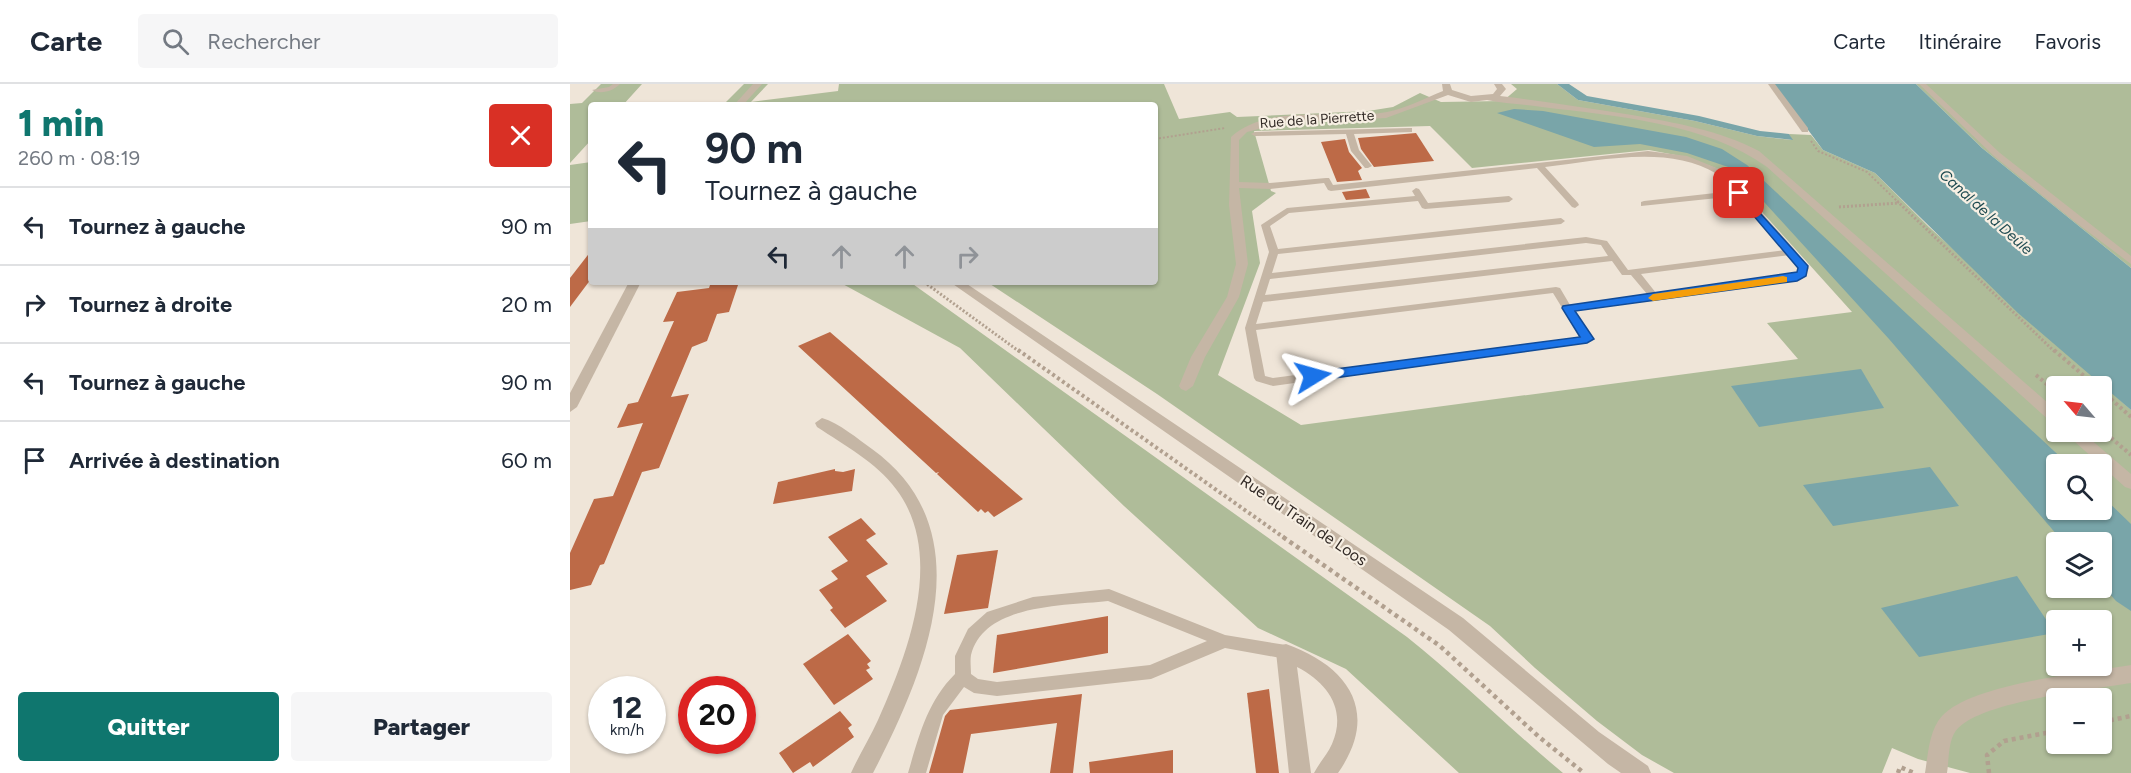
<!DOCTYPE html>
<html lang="fr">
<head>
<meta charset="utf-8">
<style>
  body { margin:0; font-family:Figtree,sans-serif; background:#f6f6f7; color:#1f2937; height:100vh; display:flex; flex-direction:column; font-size:22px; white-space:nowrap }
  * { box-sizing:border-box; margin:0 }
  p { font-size:20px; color:#747a83 }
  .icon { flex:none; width:33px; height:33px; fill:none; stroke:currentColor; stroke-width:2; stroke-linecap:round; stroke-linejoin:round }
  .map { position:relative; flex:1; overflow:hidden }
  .panel { display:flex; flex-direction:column; background:#fff; width:570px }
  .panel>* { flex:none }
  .banner { position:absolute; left:18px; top:18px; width:570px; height:183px; border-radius:6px; box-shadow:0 2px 4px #0004; background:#fff; color:#1f2937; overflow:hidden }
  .needle { width:39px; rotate:298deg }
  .fabs { position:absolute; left:1476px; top:292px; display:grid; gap:12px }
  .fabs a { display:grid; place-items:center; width:66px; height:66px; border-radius:6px; background:#fff; box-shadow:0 2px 4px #0004; font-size:30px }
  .speed { position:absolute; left:18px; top:592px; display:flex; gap:12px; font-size:30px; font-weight:700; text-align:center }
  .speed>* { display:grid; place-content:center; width:78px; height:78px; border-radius:50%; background:#fff; box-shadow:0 2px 4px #0004; line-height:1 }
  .speed small { font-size:15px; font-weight:400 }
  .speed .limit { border:9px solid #d22; background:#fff; color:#111 }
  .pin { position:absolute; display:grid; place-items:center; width:51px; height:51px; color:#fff; margin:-26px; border-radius:12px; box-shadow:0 3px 9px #0006 }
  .me { position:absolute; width:66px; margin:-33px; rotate:82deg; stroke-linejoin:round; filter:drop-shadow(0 0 4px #0008) }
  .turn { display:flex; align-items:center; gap:21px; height:126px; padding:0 18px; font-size:27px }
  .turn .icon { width:78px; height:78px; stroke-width:2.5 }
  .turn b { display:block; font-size:42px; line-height:51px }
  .lanes { display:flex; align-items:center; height:57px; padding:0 18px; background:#0003; justify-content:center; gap:30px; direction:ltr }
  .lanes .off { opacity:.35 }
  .round { display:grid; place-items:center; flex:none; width:63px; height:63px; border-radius:6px; background:#f6f6f7 }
  .headline { display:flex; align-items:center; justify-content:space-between; height:102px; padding:0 18px }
  h1 { font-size:36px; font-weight:800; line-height:45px; color:#0f766e }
  .action { display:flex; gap:12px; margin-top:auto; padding:12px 18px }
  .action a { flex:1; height:69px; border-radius:6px; background:#0f766e; color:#fff; font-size:24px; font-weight:800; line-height:69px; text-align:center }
  .action a+a { background:#f6f6f7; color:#1f2937 }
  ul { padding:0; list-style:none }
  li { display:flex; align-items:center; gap:18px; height:78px; padding:0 18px; border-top:2px solid #e0e1e3 }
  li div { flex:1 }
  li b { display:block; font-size:22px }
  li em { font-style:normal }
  header { display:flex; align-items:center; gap:36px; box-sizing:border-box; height:84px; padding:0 30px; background:#fff; border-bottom:2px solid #e0e1e3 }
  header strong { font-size:28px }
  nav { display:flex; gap:33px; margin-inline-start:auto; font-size:21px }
  .search { width:420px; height:54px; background:#f6f6f7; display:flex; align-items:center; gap:15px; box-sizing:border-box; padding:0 21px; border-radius:6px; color:#747a83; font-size:22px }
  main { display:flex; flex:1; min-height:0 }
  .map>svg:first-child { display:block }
</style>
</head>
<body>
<header>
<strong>Carte</strong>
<div class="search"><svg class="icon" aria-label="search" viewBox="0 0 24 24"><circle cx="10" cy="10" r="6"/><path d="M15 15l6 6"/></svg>Rechercher</div>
<nav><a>Carte</a><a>Itinéraire</a><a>Favoris</a></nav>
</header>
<main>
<section class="panel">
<div class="headline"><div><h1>1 min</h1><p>260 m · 08:19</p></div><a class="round" style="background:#d93025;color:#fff"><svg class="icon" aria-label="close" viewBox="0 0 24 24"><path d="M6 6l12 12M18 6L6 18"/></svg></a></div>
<ul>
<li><svg class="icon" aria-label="left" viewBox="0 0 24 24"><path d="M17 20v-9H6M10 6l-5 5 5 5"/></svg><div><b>Tournez à gauche</b></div><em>90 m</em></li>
<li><svg class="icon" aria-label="right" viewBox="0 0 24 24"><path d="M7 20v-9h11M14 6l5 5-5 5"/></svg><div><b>Tournez à droite</b></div><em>20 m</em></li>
<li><svg class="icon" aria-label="left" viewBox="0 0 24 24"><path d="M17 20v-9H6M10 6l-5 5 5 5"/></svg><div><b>Tournez à gauche</b></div><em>90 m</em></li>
<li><svg class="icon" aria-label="arrive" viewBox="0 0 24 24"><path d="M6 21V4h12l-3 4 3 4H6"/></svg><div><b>Arrivée à destination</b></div><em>60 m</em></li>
</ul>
<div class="action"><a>Quitter</a><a>Partager</a></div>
</section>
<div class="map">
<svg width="1561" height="689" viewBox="0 0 1561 689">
  <rect width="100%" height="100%" fill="#efe5d8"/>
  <!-- green -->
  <g fill="#afbc99" fill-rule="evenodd">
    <polygon points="31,0 72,0 53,21 21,21 21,56 0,79 0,20 12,19"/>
    <path d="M174,0H198L181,18L268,7L269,0H594L609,35L660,28L667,33L798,27L823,23L850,9L871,18L933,17L947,5L941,0H987L1008,16L1125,37L1187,52L1222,56L1219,50L1241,51L1253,66L1305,89L1359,143L1561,326V689H1400L1348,675L1322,664L1312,689H1104L1072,671L1027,637L965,584L920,542L587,310L417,198H585V21H153ZM860,42L902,84L1079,66L1116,73L1156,88L1282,228L1197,239L1228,275L731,341L648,291L690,179L682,127L706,109L701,107L684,47ZM1486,303H1532V348H1486ZM1486,381H1532V426H1486ZM1486,459H1532V504H1486ZM1486,537H1532V582H1486ZM1486,615H1532V660H1486Z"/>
    <polygon points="1346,0 1561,0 1561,184 1412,64"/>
    <polygon points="21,78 21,137 0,140 0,81"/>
    <path d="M269,198H340L837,553C891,596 940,645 993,689H889L776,585L688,544L554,422L390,264Z"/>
  </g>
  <!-- water -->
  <g fill="#79a5a9">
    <polygon points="987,0 999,0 1017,12 1129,32 1190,47 1219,50 1223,56 1187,52 1125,37 1008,16"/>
    <polygon points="1204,0 1346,0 1412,64 1561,184 1561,326 1448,229 1305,89 1253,66"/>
    <polygon points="944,25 973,27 1116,53 1152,65 1177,81 1499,381 1486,381 1486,426 1532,426 1532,412 1561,440 1561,527 1546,517 1532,501 1532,459 1494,459 1319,255 1164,85 1117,69 1070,60 1024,63 927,29"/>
    <polygon points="1291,285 1314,324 1189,343 1161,302"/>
    <polygon points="1360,383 1389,422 1263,442 1233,401"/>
    <polygon points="1447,492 1485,549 1349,573 1311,524"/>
  </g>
  <!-- building -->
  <g fill="#bd6a47">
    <polygon points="846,49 864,77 804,83 791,65 788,54"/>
    <polygon points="775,55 779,68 792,84 788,87 792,96 767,98 751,58"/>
    <polygon points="796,105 800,114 776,116 772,108"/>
    <polygon points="21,167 21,195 0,223 0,194"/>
    <polygon points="141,198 169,198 159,228 147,230 137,257 122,263 101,313 119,310 89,384 72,388 34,480 30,481 21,501 0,506 0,469 24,415 43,412 73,339 47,344 58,320 68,318 104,237 93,238 107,208 139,204"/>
    <polygon points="260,248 424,390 453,415 424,433 418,427 415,429 411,425 408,428 367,390 369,388 366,389 228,262"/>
    <polygon points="265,385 265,387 273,388 285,385 282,407 203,420 208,398"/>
    <polygon points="291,434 306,450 296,456 318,480 296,492 317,517 275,544 260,526 263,524 249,506 268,495 261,487 278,477 258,453"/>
    <polygon points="428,466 418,524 374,530 387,471"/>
    <polygon points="538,532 538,569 423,589 427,551"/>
    <polygon points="278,550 301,577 297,580 300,584 296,586 303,595 264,621 233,580"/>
    <polygon points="699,605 709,689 686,689 677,609"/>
    <polygon points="512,610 503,689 480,689 487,639 401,650 393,689 359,689 375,632 380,626"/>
    <polygon points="270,627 282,641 278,644 284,653 243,683 240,678 223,689 209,669"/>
    <polygon points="603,666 603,689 520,689 519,678"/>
  </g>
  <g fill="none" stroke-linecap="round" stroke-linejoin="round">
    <!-- path-far3 -->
    <g stroke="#b1a08f" stroke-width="2" stroke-dasharray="2 2" stroke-linecap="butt">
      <polyline points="585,55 655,44"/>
      <polyline points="1241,57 1248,67 1297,88 1329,119"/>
    </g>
    <!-- path-far2 -->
    <g stroke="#b1a08f" stroke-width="3" stroke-dasharray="2 2" stroke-linecap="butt">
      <polyline points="1327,117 1485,268"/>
      <polyline points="1269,123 1329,119"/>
      <polyline points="354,198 450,268"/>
    </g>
    <!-- path-far1 -->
    <g stroke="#b1a08f" stroke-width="4" stroke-dasharray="3 3" stroke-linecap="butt">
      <polyline points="448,266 716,455"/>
      <polyline points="1484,266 1527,303"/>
      <polyline points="1466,291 1486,308"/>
      <polyline points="1532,307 1561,333"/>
      <polyline points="1532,346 1561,371"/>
    </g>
    <!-- path -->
    <g stroke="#b1a08f" stroke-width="4.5" stroke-dasharray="4 4" stroke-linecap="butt">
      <polyline points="713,453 870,562 968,652 1014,689"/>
      <polyline points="1532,638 1561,632"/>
      <polyline points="1328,689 1330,683 1344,689"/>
      <polyline points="1419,689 1417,671 1434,657 1486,647"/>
    </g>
    <!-- service -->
    <g fill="#c5b6a5" fill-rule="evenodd">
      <path d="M43,0H50C43,7 31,11 22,6L39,3Z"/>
      <polygon points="1198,0 1205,0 1238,44 1238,48 1232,48"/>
      <polygon points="1349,0 1356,0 1430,69 1561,172 1561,180 1504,137 1424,72"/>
      <polygon points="839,44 842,44 842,48 784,50 789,66 802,82 798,84 795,84 781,67 776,50 685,52 681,50 685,48"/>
      <path d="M1078,67L1117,72L1154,87L1225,166L1239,184L1235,192L1226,196L1004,226L1022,255L1017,258L703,302L686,297L684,294L675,244L699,168L691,141L717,124L845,112L842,107L846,104L849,105L858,119L939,112L943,115L939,118L855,125L852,124L848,117L719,129L700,142L708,165L991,134L995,137L991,140L708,170L702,189L1016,153L1037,157L1058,186L1215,166L1167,112L1071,122V118L1074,117L1163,107C1158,102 1153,94 1147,90C1098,60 1029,77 975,83L1008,119L1009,121L1005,124L1002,123L967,84L761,107L758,106L754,99L700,105L696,102L700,99L756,94H759L763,101ZM1016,159L1031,161L1038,172L695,211L700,195ZM1220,171L1229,184L1228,188L1224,190L1086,209L1071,190ZM1042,177L1052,191H1061L1077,210L1000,221L990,204L986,203L686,240L693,218ZM983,209L1010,253L703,294L695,292L686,246Z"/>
      <path d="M539,505L655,551L716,561L721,563L724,568L721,573L716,575L655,564L581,595L427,612L404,609L394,603L373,631L356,689H338C349,652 357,618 385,590V572L398,545L417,528L463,513ZM538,517L637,557L580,581L427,598L408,595L401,590C401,584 400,577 401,571C414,519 496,522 538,517Z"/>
    </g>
    <!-- minor -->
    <g fill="#c5b6a5" fill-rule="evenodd">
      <path d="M872,0H880L882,6L901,12L923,10L927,5L924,0H932L936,5L930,12C974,17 1018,24 1062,31C1106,39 1149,46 1189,67L1486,326V339L1481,338L1197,83C1137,39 1045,32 972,23C954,20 935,20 917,16L901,18L878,11L816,34L711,39L677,48L669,56V98L700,99L705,102L700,105L669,104L678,180L669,213L635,273L623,302L616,307L611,305L609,302L621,273L657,213L666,180L659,121L661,53C700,18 769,37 817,28C837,24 855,14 873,7Z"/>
      <path d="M252,334C269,339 288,355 302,365C416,447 355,589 303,689H281C289,671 300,654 308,636C338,569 376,471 326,405C306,378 274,361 247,343L245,339Z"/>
      <polygon points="1494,348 1512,348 1561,390 1561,405 1555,403"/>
      <path d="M716,560C778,582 811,628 768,689H744C749,679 757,671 762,660C777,626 758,599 727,583L741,689H719L706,568L709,562Z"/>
      <path d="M1561,581V599C1525,605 1404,618 1385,648C1378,659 1379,677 1377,689H1355C1358,671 1359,646 1372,632C1403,599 1515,589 1561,581Z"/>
    </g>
    <!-- tertiary -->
    <g fill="#c5b6a5" fill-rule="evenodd">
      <polygon points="183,0 192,0 173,21 164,21"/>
      <polygon points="59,198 71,198 7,323 0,328 0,309"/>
      <polygon points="380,198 394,198 893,534 1029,648 1078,682 1081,689 1051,689 1038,680 879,546"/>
    </g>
  </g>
  <!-- route -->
  <polygon fill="#1a73e8" stroke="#114b97" stroke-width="1.5" points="1169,106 1238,182 1236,192 1227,197 1005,227 1024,255 1017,259 743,297 737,292 743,288 1010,253 992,224 993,222 1227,188 1228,184 1166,111 1166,107"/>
  <!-- slow -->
  <polygon fill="#f59e0b" points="1213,192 1217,193 1217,198 1083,217 1078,214 1083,210"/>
  <g text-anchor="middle" stroke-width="4.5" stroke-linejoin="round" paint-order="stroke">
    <!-- far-street labels -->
    <g font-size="14" fill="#322a26" stroke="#f7efe3">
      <text transform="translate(747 35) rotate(-4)" y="5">Rue de la Pierrette</text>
    </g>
    <!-- far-water labels -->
    <g font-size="15" font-style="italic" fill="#1e4a50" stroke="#f7efe3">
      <text transform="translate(1416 128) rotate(42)" y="5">Canal de la Deûle</text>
    </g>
    <!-- street labels -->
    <g font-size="16" fill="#322a26" stroke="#f7efe3">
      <text transform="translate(734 436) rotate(34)" y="6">Rue du Train de Loos</text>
    </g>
  </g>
</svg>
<div class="fabs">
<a><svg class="needle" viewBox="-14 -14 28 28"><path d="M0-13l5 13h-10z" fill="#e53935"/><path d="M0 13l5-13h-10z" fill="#747a83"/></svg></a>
<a><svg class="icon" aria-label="search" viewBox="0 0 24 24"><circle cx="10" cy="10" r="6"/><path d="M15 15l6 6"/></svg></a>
<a><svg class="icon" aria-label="layers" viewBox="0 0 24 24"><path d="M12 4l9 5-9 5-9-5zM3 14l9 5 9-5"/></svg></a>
<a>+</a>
<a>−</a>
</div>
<div class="speed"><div>12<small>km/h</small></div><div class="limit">20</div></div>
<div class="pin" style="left:1169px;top:109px;background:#d93025"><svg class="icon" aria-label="arrive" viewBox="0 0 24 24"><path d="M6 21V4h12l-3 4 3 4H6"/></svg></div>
<svg class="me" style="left:743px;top:292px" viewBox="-20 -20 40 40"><path d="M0-17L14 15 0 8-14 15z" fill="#1a73e8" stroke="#fff" stroke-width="4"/></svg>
<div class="banner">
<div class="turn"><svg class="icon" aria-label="left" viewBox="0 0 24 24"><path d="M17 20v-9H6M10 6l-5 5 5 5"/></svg><div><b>90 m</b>Tournez à gauche</div></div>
<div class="lanes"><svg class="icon" aria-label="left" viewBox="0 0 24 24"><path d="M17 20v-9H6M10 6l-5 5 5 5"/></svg><svg class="icon off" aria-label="ahead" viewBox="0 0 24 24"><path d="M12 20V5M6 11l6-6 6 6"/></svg><svg class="icon off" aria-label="ahead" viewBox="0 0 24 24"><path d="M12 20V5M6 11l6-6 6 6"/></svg><svg class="icon off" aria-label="right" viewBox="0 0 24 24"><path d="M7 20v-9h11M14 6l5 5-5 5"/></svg></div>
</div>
</div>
</main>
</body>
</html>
